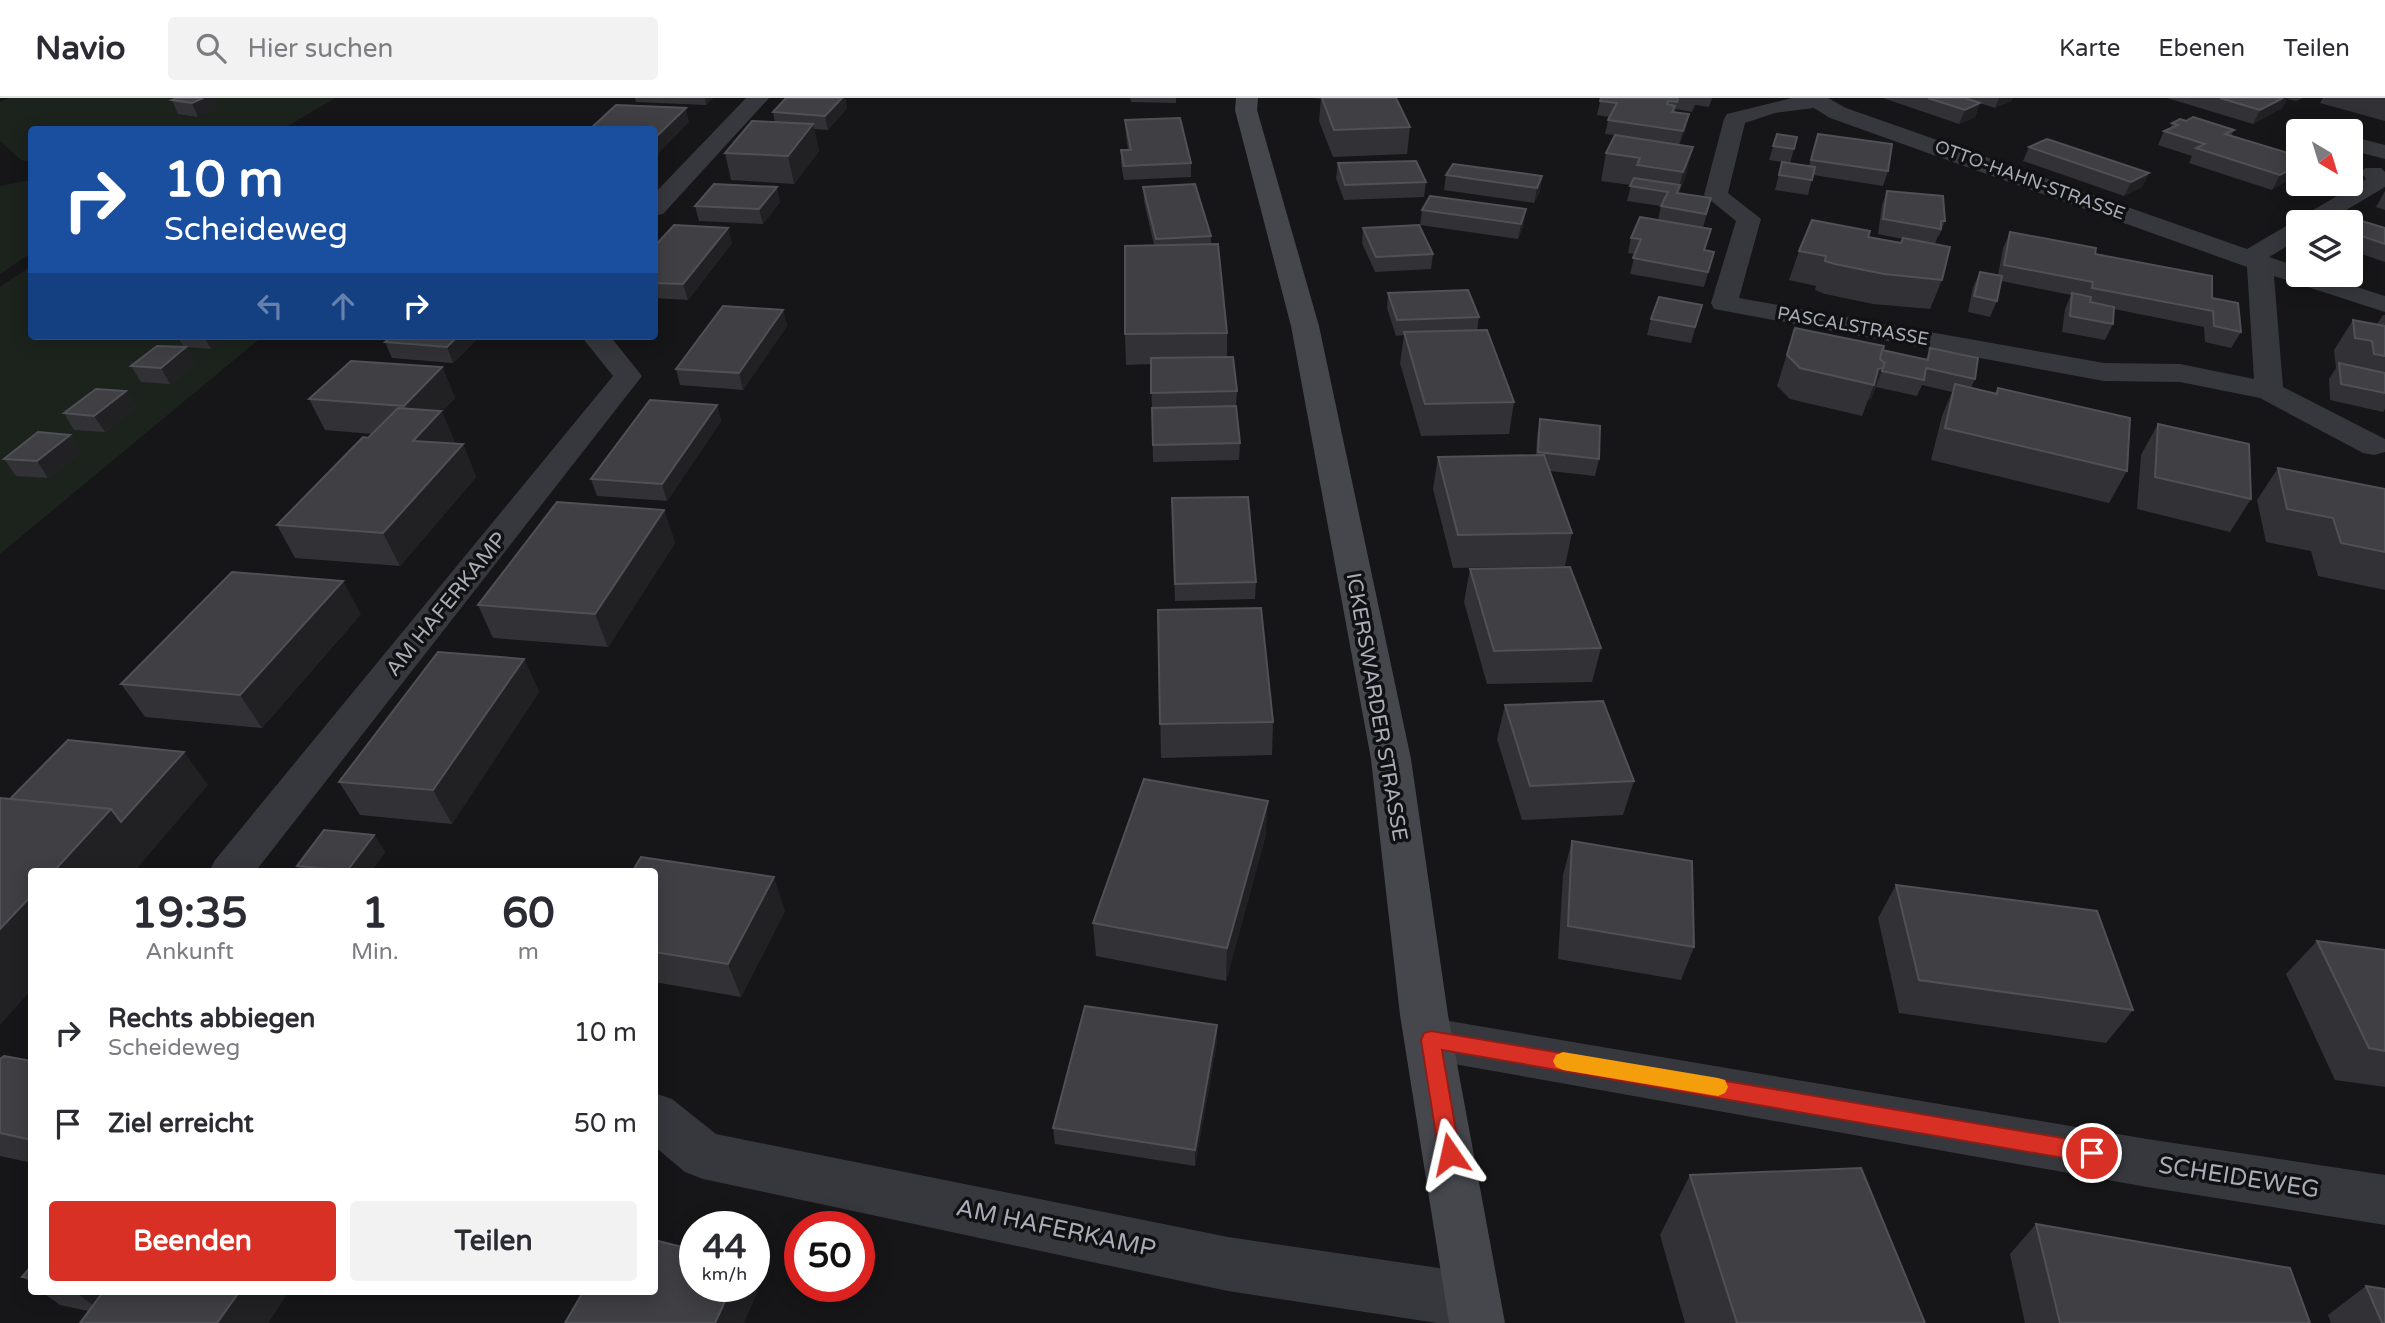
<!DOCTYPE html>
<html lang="de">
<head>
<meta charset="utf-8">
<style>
  body { margin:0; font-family:"Varela Round",sans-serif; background:#f2f2f3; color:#2b2b33; height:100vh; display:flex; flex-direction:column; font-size:26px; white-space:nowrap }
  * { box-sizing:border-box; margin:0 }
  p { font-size:23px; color:#7c7c81 }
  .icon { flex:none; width:38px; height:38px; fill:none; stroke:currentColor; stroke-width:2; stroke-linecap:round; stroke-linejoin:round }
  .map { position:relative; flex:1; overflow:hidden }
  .drawer { position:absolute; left:28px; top:770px; width:630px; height:427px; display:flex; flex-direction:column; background:#fff; border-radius:7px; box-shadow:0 4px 18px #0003 }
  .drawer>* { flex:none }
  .top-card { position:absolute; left:28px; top:28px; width:630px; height:214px; border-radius:7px; box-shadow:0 4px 18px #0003; background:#1a4fa0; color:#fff; overflow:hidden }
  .needle { width:46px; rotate:142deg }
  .buttons { position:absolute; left:2286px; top:21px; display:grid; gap:14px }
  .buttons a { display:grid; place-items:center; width:77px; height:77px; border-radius:7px; background:#fff; box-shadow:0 4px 18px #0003; font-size:35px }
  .speed { position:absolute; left:679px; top:1113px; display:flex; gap:14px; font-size:35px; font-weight:700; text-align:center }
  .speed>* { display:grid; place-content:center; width:91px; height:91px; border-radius:50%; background:#fff; box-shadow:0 4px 18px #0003; line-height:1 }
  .speed small { font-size:18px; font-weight:400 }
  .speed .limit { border:10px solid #d22; background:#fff; color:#111 }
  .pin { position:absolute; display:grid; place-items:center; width:60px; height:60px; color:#fff; margin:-30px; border:4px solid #fff; border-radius:50%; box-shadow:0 2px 7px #0007 }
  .me { position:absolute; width:77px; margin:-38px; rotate:349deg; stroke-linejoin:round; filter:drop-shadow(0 0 5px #0008) }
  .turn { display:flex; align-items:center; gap:24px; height:147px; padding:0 21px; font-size:32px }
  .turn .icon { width:91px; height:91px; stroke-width:2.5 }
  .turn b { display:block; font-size:49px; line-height:60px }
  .lanes { display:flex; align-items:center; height:66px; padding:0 21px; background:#0003; justify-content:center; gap:35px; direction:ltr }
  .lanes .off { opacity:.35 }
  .eta { display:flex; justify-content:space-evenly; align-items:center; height:119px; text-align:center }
  .eta b { font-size:42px; font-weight:800; line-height:49px }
  .primary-button { display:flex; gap:14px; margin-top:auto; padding:14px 21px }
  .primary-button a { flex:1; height:80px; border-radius:7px; background:#d93025; color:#fff; font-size:28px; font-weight:800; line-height:80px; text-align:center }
  .primary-button a+a { background:#f2f2f3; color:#2b2b33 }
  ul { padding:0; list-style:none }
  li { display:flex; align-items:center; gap:21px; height:91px; padding:0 21px }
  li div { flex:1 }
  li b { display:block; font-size:26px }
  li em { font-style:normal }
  header { display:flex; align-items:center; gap:42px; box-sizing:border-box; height:98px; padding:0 35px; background:#fff; border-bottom:2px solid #e1e1e2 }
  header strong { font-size:33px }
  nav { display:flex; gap:38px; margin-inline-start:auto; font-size:24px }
  .search { width:490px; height:63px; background:#f2f2f3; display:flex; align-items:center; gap:18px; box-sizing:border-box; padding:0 24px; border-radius:7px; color:#7c7c81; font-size:26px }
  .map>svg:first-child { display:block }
</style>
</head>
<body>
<header>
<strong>Navio</strong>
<div class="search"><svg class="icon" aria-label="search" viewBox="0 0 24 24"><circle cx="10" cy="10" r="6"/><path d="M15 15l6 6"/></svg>Hier suchen</div>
<nav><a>Karte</a><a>Ebenen</a><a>Teilen</a></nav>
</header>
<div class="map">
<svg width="2385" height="1225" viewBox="0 0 2385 1225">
  <rect width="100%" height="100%" fill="#161618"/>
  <!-- green -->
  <g fill="#1c231d">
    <polygon points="9,0 335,0 283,31 32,32 31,64 21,62 0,43 0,4"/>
    <polygon points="31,82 31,155 0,176 0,88"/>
    <polygon points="31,168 32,238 263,238 0,456 0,189"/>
  </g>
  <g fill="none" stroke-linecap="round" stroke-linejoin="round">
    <!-- minor -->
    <g fill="#37383d" fill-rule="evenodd">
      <polygon points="746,0 769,0 663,116 654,118 654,96"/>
      <path d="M1792,0H1828L1846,10L2247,151L2366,81L2361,75L2365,70H2381L2385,74V89L2326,124H2298V142L2269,159L2298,169V177H2319L2385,198V214L2274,178L2283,289L2385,341V354L2374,357L2363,355L2260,300L2180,284L2104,283L1714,211L1711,205L1736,123L1704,97L1724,21L1727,16ZM1814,10L1830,20L2247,169L2254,281L2180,266L2104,265L1739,200L1761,121L1728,95L1745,25L1775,15Z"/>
      <polygon points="2350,38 2385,47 2385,61 2350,52"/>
      <polygon points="581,238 610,238 642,278 255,774 209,774 215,762 613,278"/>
      <polygon points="1431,920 2147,1041 2385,1077 2385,1127 2147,1089 1431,962 1414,956 1407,941 1414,926"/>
      <polygon points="654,995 672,1001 716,1036 1228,1139 1473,1175 1493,1183 1501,1203 1493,1223 1487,1225 1437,1225 1228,1193 703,1081 685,1074 654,1048"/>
    </g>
    <!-- secondary -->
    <polygon fill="#45474d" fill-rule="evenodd" points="1236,0 1258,0 1257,12 1319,228 1411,661 1448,917 1505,1225 1449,1225 1400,917 1371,661 1291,228 1235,12"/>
  </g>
  <!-- wall -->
  <g fill="#323236">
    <polygon points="635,0 713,0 706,7 636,4"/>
    <polygon points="786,0 845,0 847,10 828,32 814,31 819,53 794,86 731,82 725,55 775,24 773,14"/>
    <polygon points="1130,0 1176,0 1176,5 1131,4"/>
    <polygon points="1311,0 1396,0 1410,29 1407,56 1333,59 1319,23 1321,1"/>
    <polygon points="1601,0 1712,0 1709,9 1695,7 1692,14 1676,11 1675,14 1689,16 1686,30 1679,47 1686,77 1679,95 1711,100 1703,130 1705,152 1714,154 1704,189 1630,176 1635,156 1628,155 1631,140 1658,122 1661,108 1627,103 1631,87 1601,83 1606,55 1615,37 1605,36 1609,19 1597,17"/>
    <polygon points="1883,0 2013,0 2011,3 1995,10 1980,5 1975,19 1959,26"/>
    <polygon points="2167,0 2303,0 2296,3 2287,1 2282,10 2253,26"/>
    <polygon points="2323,0 2385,0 2385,23 2320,5"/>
    <polygon points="172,2 218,10 198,19 178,16"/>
    <polygon points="1125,22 1191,65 1191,79 1124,82 1121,66 1121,52 1128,52 1126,37"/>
    <polygon points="2186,23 2234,32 2231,38 2298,58 2272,92 2189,65 2192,58 2158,47 2164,33 2170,31 2172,25"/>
    <polygon points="1777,36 1794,51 1790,65 1809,68 1818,36 1888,73 1883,88 1813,77 1808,97 1775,92 1782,64 1769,62"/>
    <polygon points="2029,49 2149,75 2142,89 2124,98 2023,63"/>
    <polygon points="1338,65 1426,84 1424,99 1344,102 1336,80"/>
    <polygon points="1446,77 1542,78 1540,93 1534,105 1444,92"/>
    <polygon points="1143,89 1211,138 1211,146 1227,235 1227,259 1237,293 1236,308 1240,345 1239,362 1153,364 1151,266 1126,267 1125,236 1154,147 1144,103"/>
    <polygon points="1887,93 1945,123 1939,138 1938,138 1935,146 1942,182 1930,211 1873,206 1825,196 1815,192 1816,188 1789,182 1799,153 1868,139 1901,145 1903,141 1878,136 1882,107"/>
    <polygon points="2385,93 2385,112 2376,109"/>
    <polygon points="780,104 763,126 699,123 695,108"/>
    <polygon points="1422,112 1524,126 1518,141 1420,127"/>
    <polygon points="2350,124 2385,130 2385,164 2350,152"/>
    <polygon points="1363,130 1433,156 1431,171 1375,174 1362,145"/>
    <polygon points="2010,134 2095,156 2212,200 2241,234 2231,250 2205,244 2204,229 2114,211 2113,226 2105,242 2062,234 2065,211 2071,197 2001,183 1997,203 1990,219 1968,214 1973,189 1980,174 1998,177 2003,150"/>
    <polygon points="732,145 688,202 654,200 654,149"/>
    <polygon points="1388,195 1479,219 1477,233 1514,304 1509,336 1421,338 1400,265 1404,237 1396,238 1387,210"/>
    <polygon points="1702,207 1691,245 1647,237 1651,221"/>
    <polygon points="783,212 787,228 743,292 680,287 676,271"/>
    <polygon points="2383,217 2385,217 2385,311 2383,314 2330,302 2329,281 2336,270 2334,252 2353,222 2377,226"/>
    <polygon points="1795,230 1882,252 1926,261 1930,250 1975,281 1971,290 1995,295 1998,290 2127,373 2109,405 1931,362 1942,318 1952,294 1922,287 1917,298 1876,289 1871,301 1868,302 1862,318 1790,301 1777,288"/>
    <polygon points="177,238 227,238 211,251 186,249 195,265 170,286 141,284 131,268 184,249"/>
    <polygon points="480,238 453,265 392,260 385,244"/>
    <polygon points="442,269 455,300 442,314 455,345 454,346 463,346 476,379 400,468 295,460 277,427 372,336 325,332 309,301"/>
    <polygon points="126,293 136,309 105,334 74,332 64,315"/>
    <polygon points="717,307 721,323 667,403 597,398 591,381"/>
    <polygon points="1540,321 1599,361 1595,378 1550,373 1572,435 1565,468 1453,470 1433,391 1438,359 1536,357 1537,338"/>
    <polygon points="2158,326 2251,401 2230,434 2137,411 2141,357"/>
    <polygon points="70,337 81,354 48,380 16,378 4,361"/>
    <polygon points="2278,370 2385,391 2385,492 2318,478 2311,453 2266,444 2257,402"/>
    <polygon points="1172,400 1256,484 1255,501 1175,503"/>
    <polygon points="664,412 675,445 608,549 493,540 478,507"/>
    <polygon points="1470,471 1601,550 1592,584 1487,586 1464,504"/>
    <polygon points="1158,512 1273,624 1272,657 1161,660"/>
    <polygon points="361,516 262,630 145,619 121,586"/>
    <polygon points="524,561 539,594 452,726 360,717 339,684"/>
    <polygon points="1505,607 1634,683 1623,717 1522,722 1497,641"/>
    <polygon points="1266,736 1226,883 1096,858 1093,825"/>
    <polygon points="374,737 385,754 371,774 301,774 297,768"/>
    <polygon points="1572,743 1694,849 1681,882 1558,861 1563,777"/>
    <polygon points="654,774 785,813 741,899 654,884"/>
    <polygon points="1896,787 2133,912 2106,945 1899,915 1878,820"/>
    <polygon points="2317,843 2385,852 2385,989 2335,982 2286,876"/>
    <polygon points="1217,944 1195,1068 1055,1046 1053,1030"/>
    <polygon points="32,960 32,1065 0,1058 0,961 29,963"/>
    <polygon points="1690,1077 1925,1225 1685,1225 1660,1137"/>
    <polygon points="2036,1126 2310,1225 2025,1225 2010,1156"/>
    <polygon points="32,1167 32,1185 22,1179"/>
    <polygon points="2366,1188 2385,1225 2331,1225 2328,1217"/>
    <polygon points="42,1194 288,1194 268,1225 80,1225 88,1213 60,1207"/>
  </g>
  <!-- shaded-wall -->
  <g fill="#212124">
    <polygon points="203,0 214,0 218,10 198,19 192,5"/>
    <polygon points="705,0 713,0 706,7"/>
    <polygon points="842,0 845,0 847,10 828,32 825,18"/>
    <polygon points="1999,0 2013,0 2011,3 1995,10"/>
    <polygon points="2283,0 2288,0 2282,10 2253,26 2260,12"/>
    <polygon points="1980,5 1975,19 1959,26 1965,12"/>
    <polygon points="686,10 689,24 654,60 654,41"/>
    <polygon points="1689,16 1686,30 1679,47 1683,33"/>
    <polygon points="813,26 819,53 794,86 788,58"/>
    <polygon points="1693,49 1686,77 1673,110 1683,74"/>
    <polygon points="2298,67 2298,77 2272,92 2280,77"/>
    <polygon points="2149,75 2142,89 2124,98 2131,84"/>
    <polygon points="1542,78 1540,93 1534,105 1537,90"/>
    <polygon points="777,89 780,104 763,126 759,111"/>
    <polygon points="1526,111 1524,126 1518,141 1521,126"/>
    <polygon points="728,130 732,145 688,202 683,186"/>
    <polygon points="783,212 787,228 743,292 739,275"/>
    <polygon points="204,238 227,238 211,251"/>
    <polygon points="458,238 480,238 453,265 447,249"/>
    <polygon points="186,249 195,265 170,286 161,270"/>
    <polygon points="442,269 455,300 442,314 455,345 427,375 413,343 417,338 404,308"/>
    <polygon points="1883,270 1871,301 1868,302 1874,287 1878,271"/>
    <polygon points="126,293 136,309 105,334 94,318"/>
    <polygon points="717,307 721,323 667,403 662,386"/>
    <polygon points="70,337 81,354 48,380 37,363"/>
    <polygon points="463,346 476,379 400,468 383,435"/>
    <polygon points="664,412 675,445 608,549 595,516"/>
    <polygon points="343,483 361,516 262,630 240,597"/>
    <polygon points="524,561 539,594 452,726 433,692"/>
    <polygon points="184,654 208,687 134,774 53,774 111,711"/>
    <polygon points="1268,703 1266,736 1226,883 1227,850"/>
    <polygon points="374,737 385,754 371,774 348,774 347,773"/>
    <polygon points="774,779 785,813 741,899 728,866"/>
    <polygon points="32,797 32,891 0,927 0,831"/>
    <polygon points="1217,927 1217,944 1195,1068 1195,1052"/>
    <polygon points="754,1185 758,1193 744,1225 715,1225 732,1188 754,1188"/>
    <polygon points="75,1194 122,1194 105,1216"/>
    <polygon points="239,1194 288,1194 268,1225 217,1225"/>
  </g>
  <!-- building -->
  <g fill="#3f3f44" stroke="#4f5156" stroke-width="2">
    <polygon points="177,0 203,0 192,5 172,2"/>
    <polygon points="786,0 842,0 825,18 773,14"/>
    <polygon points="1322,0 1396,0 1410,29 1334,32"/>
    <polygon points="1601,0 1678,0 1677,4 1668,3 1667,6 1675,8 1672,14 1689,16 1683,33 1608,22 1617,5 1600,3"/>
    <polygon points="1928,0 1965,0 1980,5 1965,12"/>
    <polygon points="2220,0 2283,0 2260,12"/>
    <polygon points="616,7 686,10 654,41 654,32 589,32"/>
    <polygon points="2193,19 2234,32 2225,36 2298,58 2298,67 2280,77 2196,50 2205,46 2164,33 2178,27 2172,25 2180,21 2186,23"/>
    <polygon points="1180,20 1191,65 1124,68 1121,52 1131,52 1125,22"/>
    <polygon points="752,23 813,26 788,58 725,55"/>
    <polygon points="1777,36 1797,39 1794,51 1773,48"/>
    <polygon points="1818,36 1892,46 1888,73 1811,62"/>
    <polygon points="1615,37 1693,49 1683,74 1637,67 1640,60 1606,55"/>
    <polygon points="2047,41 2149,75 2131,84 2029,49"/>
    <polygon points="1416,63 1426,84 1345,87 1338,65"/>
    <polygon points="1782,64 1815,69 1812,82 1779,77"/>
    <polygon points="1453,66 1542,78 1537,90 1446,77"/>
    <polygon points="1634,80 1680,87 1677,95 1711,100 1706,116 1661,108 1668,94 1630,88"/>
    <polygon points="714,86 777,89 759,111 695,108"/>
    <polygon points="1195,86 1211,138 1156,141 1143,89"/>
    <polygon points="1887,93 1943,98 1945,123 1941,123 1941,131 1883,121"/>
    <polygon points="1430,98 1526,111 1521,126 1422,112"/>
    <polygon points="1640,119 1711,131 1704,152 1714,154 1708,174 1633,160 1641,141 1631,140"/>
    <polygon points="2352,120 2385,130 2385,146 2350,134 2350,124 2345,124"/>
    <polygon points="1812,122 1870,133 1868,139 1901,145 1903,140 1950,149 1942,182 1884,176 1835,166 1825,163 1826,158 1799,153"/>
    <polygon points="674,127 728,130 683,186 654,185 654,149"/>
    <polygon points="1419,127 1433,156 1376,159 1363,130"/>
    <polygon points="2010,134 2096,150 2095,156 2212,178 2212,200 2238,205 2241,234 2214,228 2213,213 2092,190 2093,184 2004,167"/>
    <polygon points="1218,146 1227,235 1125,236 1125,148"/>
    <polygon points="1980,174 2002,178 1997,203 1974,198"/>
    <polygon points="1468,192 1479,219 1397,222 1388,195"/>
    <polygon points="2072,195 2091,199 2090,204 2114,209 2113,226 2070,218"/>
    <polygon points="1659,199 1702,207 1695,229 1651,221"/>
    <polygon points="723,208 783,212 739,275 676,271"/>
    <polygon points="2353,222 2385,228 2385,258 2374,256 2372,243 2355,240"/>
    <polygon points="1795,230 1884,248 1880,261 1885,265 1883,270 1878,271 1874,287 1800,270 1787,257"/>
    <polygon points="1487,232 1514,304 1425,306 1404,234"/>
    <polygon points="392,238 458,238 447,249 385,244"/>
    <polygon points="157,248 186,249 161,270 131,268"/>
    <polygon points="1930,250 1978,260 1975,281 1926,270 1924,282 1882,273 1885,265 1880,261 1882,252 1928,262"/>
    <polygon points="1233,259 1237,293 1151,295 1151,260"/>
    <polygon points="351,263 442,269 404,308 309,301"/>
    <polygon points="2339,265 2385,275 2385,295 2341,286"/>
    <polygon points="1955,286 1997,296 1998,290 2130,320 2127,373 1945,330"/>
    <polygon points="96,291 126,293 94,318 64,315"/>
    <polygon points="650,302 717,307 662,386 591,381"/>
    <polygon points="1236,308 1240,345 1153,347 1152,310"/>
    <polygon points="398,310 441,313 413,343 463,346 383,435 277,427 363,339 368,340"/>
    <polygon points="1540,321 1600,328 1599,361 1538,354"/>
    <polygon points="2158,326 2249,346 2251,401 2155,379"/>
    <polygon points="38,334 70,337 37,363 4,361"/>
    <polygon points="1544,357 1572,435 1458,437 1438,359"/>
    <polygon points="2278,370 2385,391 2385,454 2341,445 2333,420 2287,411"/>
    <polygon points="1248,399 1256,484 1175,486 1172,400"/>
    <polygon points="557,404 664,412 595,516 478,507"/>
    <polygon points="1570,469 1601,550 1494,553 1470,471"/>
    <polygon points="232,474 343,483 240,597 121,586"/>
    <polygon points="1261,510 1273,624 1160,626 1158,512"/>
    <polygon points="438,554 524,561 433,692 339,684"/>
    <polygon points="1603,603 1634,683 1530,688 1505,607"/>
    <polygon points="68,642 184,654 121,724 111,711 10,701"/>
    <polygon points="1144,681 1268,703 1227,850 1093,825"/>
    <polygon points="0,700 111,711 53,774 32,774 32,797 0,831"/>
    <polygon points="324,732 374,737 347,773 297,768"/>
    <polygon points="1572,743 1692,763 1694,849 1568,828"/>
    <polygon points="641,759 774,779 728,866 654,854 654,774 632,774"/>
    <polygon points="1896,787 2097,813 2133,912 1919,882"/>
    <polygon points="2317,843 2385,852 2385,953 2369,950"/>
    <polygon points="1085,908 1217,927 1195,1052 1053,1030"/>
    <polygon points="4,958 32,963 32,1042 0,1035 0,961"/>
    <polygon points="1861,1070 1925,1225 1737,1225 1690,1077"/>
    <polygon points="2036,1126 2290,1170 2310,1225 2060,1225"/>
    <polygon points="654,1142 695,1152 695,1188 732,1188 715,1225 565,1225 583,1194 654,1194"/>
    <polygon points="32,1167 32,1180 22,1179"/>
    <polygon points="2366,1188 2385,1191 2385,1225 2382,1225"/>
    <polygon points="103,1194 239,1194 217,1225 80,1225"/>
  </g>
  <!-- route -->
  <polygon fill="#d93025" stroke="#8d1f18" stroke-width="2" points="1431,933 2092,1045 2099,1048 2103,1055 2099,1062 2092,1065 1442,952 1460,1056 1457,1063 1450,1066 1442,1063 1439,1056 1421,942 1424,935"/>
  <!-- slow -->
  <polygon fill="#f59e0b" points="1563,954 1718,980 1725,982 1728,989 1725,995 1718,998 1563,972 1556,969 1553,963 1556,957"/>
  <g text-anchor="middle" stroke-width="7" stroke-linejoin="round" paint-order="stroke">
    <!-- far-street labels -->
    <g font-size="18" fill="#a8adb8" stroke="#111113">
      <text transform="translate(2030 82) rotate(20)" y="6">OTTO-HAHN-STRASSE</text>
      <text transform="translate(1853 228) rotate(10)" y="6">PASCALSTRASSE</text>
    </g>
    <!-- street labels -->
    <g font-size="21" fill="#a8adb8" stroke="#111113">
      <text transform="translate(446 506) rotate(-51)" y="7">AM HAFERKAMP</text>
      <text transform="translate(1377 609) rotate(80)" y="7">ICKERSWARDER STRASSE</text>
    </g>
    <!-- near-street labels -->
    <g font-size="24" fill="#a8adb8" stroke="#111113">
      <text transform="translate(2239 1079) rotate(9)" y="8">SCHEIDEWEG</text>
      <text transform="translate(1056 1130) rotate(12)" y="8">AM HAFERKAMP</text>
    </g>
  </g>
</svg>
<div class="buttons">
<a><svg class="needle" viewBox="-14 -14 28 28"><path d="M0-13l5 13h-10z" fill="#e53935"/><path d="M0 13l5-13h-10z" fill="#7c7c81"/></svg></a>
<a><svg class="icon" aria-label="layers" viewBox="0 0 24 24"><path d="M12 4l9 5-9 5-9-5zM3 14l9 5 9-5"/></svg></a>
</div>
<div class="speed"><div>44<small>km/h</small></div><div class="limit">50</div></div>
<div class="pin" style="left:2092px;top:1055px;background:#d93025"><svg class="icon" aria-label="arrive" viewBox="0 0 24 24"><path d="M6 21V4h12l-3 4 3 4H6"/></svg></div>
<svg class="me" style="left:1450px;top:1056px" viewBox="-20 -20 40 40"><path d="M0-17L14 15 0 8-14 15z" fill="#d93025" stroke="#fff" stroke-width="4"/></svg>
<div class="top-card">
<div class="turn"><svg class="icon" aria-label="right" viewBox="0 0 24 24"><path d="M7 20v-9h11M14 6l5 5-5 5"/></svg><div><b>10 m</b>Scheideweg</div></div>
<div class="lanes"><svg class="icon off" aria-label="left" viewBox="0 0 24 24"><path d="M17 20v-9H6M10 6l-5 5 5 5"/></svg><svg class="icon off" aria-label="ahead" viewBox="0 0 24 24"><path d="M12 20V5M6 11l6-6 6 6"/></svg><svg class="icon" aria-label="right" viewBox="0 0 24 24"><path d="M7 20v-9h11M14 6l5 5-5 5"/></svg></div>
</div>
<section class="drawer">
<div class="eta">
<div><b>19:35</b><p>Ankunft</p></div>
<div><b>1</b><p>Min.</p></div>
<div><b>60</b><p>m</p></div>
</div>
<ul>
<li><svg class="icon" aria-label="right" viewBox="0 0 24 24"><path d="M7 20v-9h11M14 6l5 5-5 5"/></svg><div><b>Rechts abbiegen</b><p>Scheideweg</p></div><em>10 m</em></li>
<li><svg class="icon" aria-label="arrive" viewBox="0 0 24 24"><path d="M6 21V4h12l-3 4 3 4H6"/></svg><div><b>Ziel erreicht</b></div><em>50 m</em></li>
</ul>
<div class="primary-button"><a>Beenden</a><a>Teilen</a></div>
</section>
</div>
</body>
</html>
